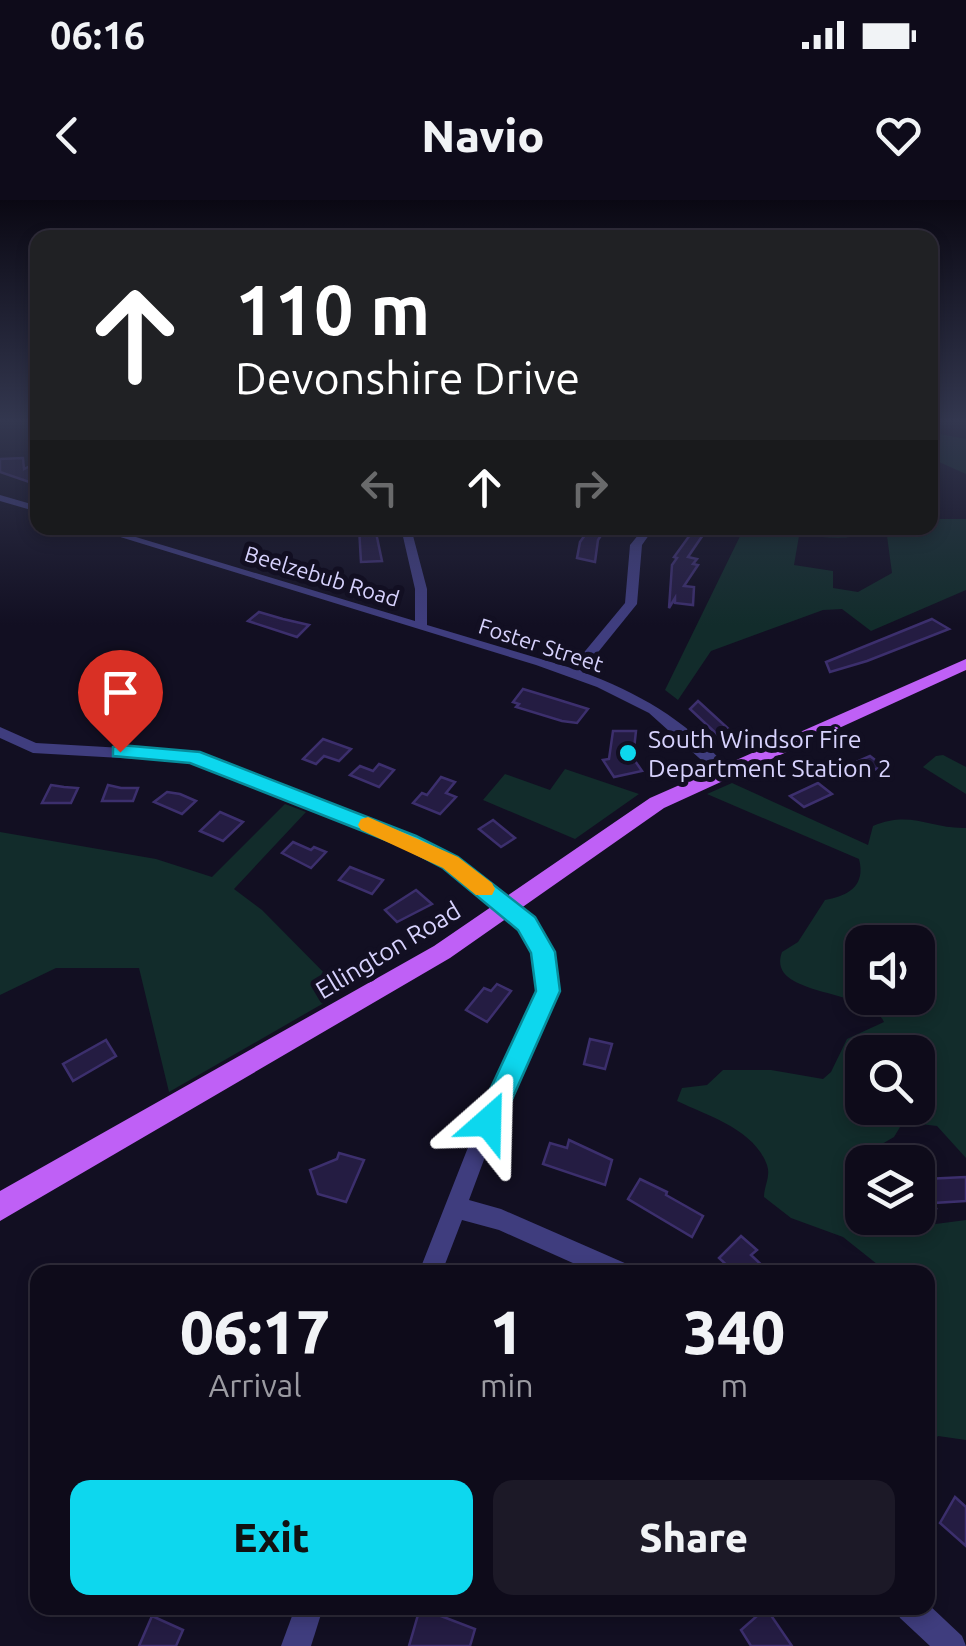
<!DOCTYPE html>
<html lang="en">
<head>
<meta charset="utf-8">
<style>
  body { margin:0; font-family:Ubuntu,sans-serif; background:#1c1927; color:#f1f3f6; height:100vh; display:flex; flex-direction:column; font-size:38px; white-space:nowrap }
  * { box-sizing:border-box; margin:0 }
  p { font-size:32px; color:#9b9ba2 }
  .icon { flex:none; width:55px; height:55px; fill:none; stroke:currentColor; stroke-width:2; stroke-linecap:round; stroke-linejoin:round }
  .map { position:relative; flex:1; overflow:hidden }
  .side { position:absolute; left:30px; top:1065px; width:905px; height:350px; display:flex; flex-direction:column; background:#0e0b1a; border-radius:20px; box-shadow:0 5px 15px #0003,0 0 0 2px #2e2b39 }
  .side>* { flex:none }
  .hud { position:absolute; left:30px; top:30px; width:908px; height:305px; border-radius:20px; box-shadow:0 5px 15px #0003,0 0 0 2px #2e2b39; background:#202124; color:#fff; overflow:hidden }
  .buttons { position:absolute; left:845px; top:725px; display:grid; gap:20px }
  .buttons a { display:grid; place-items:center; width:90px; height:90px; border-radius:20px; background:#0e0b1a; box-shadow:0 5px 15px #0003,0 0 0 2px #2e2b39; font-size:50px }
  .pin { position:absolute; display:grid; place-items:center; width:85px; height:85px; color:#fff; margin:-102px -42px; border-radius:50% 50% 50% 0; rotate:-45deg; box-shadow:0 0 10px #0007 }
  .pin .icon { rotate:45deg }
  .me { position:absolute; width:110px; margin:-55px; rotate:25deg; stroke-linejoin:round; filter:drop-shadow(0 0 8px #0008) }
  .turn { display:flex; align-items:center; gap:35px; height:210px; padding:0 40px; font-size:45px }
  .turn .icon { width:130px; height:130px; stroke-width:2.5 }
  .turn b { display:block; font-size:70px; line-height:85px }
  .lanes { display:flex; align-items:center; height:95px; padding:0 40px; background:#0003; justify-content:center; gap:50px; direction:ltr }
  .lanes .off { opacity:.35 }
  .eta { display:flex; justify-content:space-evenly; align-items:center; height:170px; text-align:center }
  .eta b { font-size:60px; font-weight:800; line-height:70px }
  .button { display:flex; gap:20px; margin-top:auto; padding:20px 40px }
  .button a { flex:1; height:115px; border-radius:20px; background:#0dd7ee; color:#111; font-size:40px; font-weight:800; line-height:115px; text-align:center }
  .button a+a { background:#1c1927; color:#f1f3f6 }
  .status { display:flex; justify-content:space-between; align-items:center; height:70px; padding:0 50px; background:#0e0b1a; direction:ltr }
  .status svg { height:28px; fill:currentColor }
  header { display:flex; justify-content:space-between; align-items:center; height:130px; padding:0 40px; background:#0e0b1a; font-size:45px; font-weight:800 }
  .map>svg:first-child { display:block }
</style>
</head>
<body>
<div class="status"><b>06:16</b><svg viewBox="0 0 49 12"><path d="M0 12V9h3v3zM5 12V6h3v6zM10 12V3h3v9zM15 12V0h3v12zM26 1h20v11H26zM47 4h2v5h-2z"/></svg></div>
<header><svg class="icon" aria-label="back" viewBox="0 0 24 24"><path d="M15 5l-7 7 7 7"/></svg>Navio<svg class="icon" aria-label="heart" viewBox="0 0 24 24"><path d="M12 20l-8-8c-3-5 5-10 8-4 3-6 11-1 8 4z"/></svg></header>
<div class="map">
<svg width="966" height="1446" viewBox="0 0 966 1446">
  <rect width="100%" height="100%" fill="#120f22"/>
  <!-- green -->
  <g fill="#122c2b" fill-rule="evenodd">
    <polygon points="930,232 966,239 966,274 930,258"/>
    <path d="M930,319H966V390L871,431L842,409L823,410L711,451L678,500L665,490L744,328H930ZM868,331L887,336L892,373L858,392L833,388V371L794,365L799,336C824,335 846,343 868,331Z"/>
    <polygon points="943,555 966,567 966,594 923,567 936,556"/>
    <polygon points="565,569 639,594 575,639 483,600 505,574 550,590"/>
    <path d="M732,583L868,645L873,626C911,610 930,629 966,628V958L937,926L903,922L894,937L875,948V962H862V1018H912L928,1025L966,1020V1240L938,1236L928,1247V1072H887L843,1037L791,1018L764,997C764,986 771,976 767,965C754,929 708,916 677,901L682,888L707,885L723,870H771L823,879L831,872L847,839L884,822C868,787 765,798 782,752L798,742L825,700C848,696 866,686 859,659L707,594ZM862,742H918V798H862ZM862,852H918V908H862Z"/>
    <polygon points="285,604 306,612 234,689 262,710 343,792 169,892 139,768 56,768 0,795 0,632 156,659 212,677"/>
  </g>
  <!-- building -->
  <g fill="#241c42" stroke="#3c2f6d" stroke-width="2.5">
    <polygon points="23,258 24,269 38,262 38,285 0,272 0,259"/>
    <polygon points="359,328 375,328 382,361 361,362"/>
    <polygon points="590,328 606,328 598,340 595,362 577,358 580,342"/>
    <polygon points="695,328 707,329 688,357 697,359 693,364 698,365 684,386 694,387 693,405 675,403 675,398 669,408 672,365 677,358 674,357"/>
    <polygon points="259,412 283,419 309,425 297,437 248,421"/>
    <polygon points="932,419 949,429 867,461 830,472 826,462"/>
    <polygon points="523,489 556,499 588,509 577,523 562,521 516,507 519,504 513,502"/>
    <polygon points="698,501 734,534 721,538 690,509"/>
    <polygon points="613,531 636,531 633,558 642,571 614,577 603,560 609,559"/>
    <polygon points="323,539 351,549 339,561 324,556 316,564 303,559"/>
    <polygon points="870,556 883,566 854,579 840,569"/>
    <polygon points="379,564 394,570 379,587 350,575 360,566 373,571"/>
    <polygon points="441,577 455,582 446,593 456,597 440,614 413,603 422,593 427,595"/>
    <polygon points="818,583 832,594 804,607 790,596"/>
    <polygon points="51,585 64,587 78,588 71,603 42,603"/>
    <polygon points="108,585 121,588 138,588 133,601 102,601"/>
    <polygon points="167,592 180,594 196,601 182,614 154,602"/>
    <polygon points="220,612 243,622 223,641 200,631"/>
    <polygon points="493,620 515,638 501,647 479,629"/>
    <polygon points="293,642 311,650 314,647 326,652 311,668 282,653"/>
    <polygon points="350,667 383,680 372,694 339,680"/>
    <polygon points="416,690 432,704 397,722 385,710"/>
    <polygon points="497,784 511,791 487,822 466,810 484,788 491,791"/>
    <polygon points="590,839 612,844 605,869 584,864"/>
    <polygon points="106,840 116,856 73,881 63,864"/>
    <polygon points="569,940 612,960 605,985 543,964 550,943 567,948"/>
    <polygon points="339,953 364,960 346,1002 318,994 310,970 337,959"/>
    <polygon points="966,977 966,1001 934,1003 936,1008 918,1009 918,983 925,979"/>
    <polygon points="640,979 667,992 666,995 703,1016 692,1037 628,999"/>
    <polygon points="741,1036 757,1050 751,1055 769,1072 734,1072 719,1058"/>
    <polygon points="955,1297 966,1307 966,1346 940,1323"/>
    <polygon points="420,1408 475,1429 470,1446 409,1446"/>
    <polygon points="766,1408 792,1446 751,1446 741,1430"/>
    <polygon points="152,1416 183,1430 176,1446 139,1446"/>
  </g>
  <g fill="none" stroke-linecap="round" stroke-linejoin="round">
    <!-- minor -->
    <g fill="#3f3d7e" fill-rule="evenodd">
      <polygon points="0,295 38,306 38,312 0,301"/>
      <path d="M91,328H106L415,421V389L401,328H411L427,389V425L571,468L625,403L630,345L644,328H654L642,345L637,404L582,472C640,493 691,523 731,572L728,575H718L649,513L597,487L536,465Z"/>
      <polygon points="0,527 36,543 193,552 414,637 456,658 532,719 551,748 557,769 557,791 498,922 469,1000 501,1009 627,1064 630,1072 593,1072 499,1030 462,1020 442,1072 419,1072 478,922 539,791 539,769 534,750 520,729 444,666 402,645 191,562 33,553 0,538"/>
      <polygon points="928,1404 962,1436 966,1446 930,1446 900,1418 896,1408 928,1408"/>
      <polygon points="295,1408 323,1408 311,1446 281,1446"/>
    </g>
    <!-- major -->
    <polygon fill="#bf60f6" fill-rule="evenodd" points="966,459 966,470 664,608 450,758 0,1021 0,991 434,746 650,598"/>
  </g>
  <!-- sky -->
  <linearGradient id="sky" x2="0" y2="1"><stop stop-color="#0a0813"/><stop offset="0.52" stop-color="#33374f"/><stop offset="1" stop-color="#33374f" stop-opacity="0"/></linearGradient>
  <rect width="966" height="425" fill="url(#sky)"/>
  <!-- route -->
  <polygon fill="#0dd7ee" stroke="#088c9b" stroke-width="2.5" points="120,545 200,552 416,636 458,657 535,717 555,752 560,791 498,931 488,935 479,931 475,922 536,791 531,753 518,730 443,668 401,646 190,563 113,556 113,547"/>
  <!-- slow -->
  <polygon fill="#f59e0b" points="368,617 458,657 492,683 495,689 492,695 476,695 443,668 361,630 358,625 361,619"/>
  <!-- markers -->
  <circle fill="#0dd7ee" stroke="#120f22" stroke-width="4" cx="628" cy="553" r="10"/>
  <g text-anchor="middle" stroke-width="10" stroke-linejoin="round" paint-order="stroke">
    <!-- far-street labels -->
    <g font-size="22" fill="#d7d2fd" stroke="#120f22">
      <text transform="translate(322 376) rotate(17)" y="8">Beelzebub Road</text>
      <text transform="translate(541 445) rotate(18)" y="8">Foster Street</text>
    </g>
    <!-- poi labels -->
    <g font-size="25" fill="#d7d2fd" stroke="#120f22" text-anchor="start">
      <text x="648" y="548">South Windsor Fire<tspan x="648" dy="29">Department Station 2</tspan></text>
    </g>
    <!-- street labels -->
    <g font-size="25" fill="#d7d2fd" stroke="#120f22">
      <text transform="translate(388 750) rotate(-31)" y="9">Ellington Road</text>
    </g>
  </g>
</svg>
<div class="buttons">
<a><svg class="icon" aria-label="sound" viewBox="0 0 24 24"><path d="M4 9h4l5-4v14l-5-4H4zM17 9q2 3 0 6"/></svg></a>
<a><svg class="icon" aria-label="search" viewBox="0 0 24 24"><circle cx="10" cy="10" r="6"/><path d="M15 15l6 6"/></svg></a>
<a><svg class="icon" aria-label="layers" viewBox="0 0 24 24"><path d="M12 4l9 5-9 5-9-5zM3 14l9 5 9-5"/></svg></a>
</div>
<div class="pin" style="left:120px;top:552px;background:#d93025"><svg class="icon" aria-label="arrive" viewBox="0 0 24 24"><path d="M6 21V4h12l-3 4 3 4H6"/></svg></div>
<svg class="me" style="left:488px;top:922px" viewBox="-20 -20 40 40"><path d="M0-17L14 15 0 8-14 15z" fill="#0dd7ee" stroke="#fff" stroke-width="4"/></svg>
<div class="hud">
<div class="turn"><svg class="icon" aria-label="ahead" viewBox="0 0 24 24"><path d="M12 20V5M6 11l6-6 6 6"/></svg><div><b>110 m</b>Devonshire Drive</div></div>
<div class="lanes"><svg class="icon off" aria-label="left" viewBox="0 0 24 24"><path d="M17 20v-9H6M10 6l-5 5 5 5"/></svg><svg class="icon" aria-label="ahead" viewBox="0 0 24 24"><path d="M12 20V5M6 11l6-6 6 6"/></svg><svg class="icon off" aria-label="right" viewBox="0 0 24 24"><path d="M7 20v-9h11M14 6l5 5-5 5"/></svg></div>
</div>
<section class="side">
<div class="eta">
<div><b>06:17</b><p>Arrival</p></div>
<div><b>1</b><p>min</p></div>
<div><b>340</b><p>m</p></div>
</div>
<div class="button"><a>Exit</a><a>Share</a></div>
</section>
</div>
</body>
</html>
